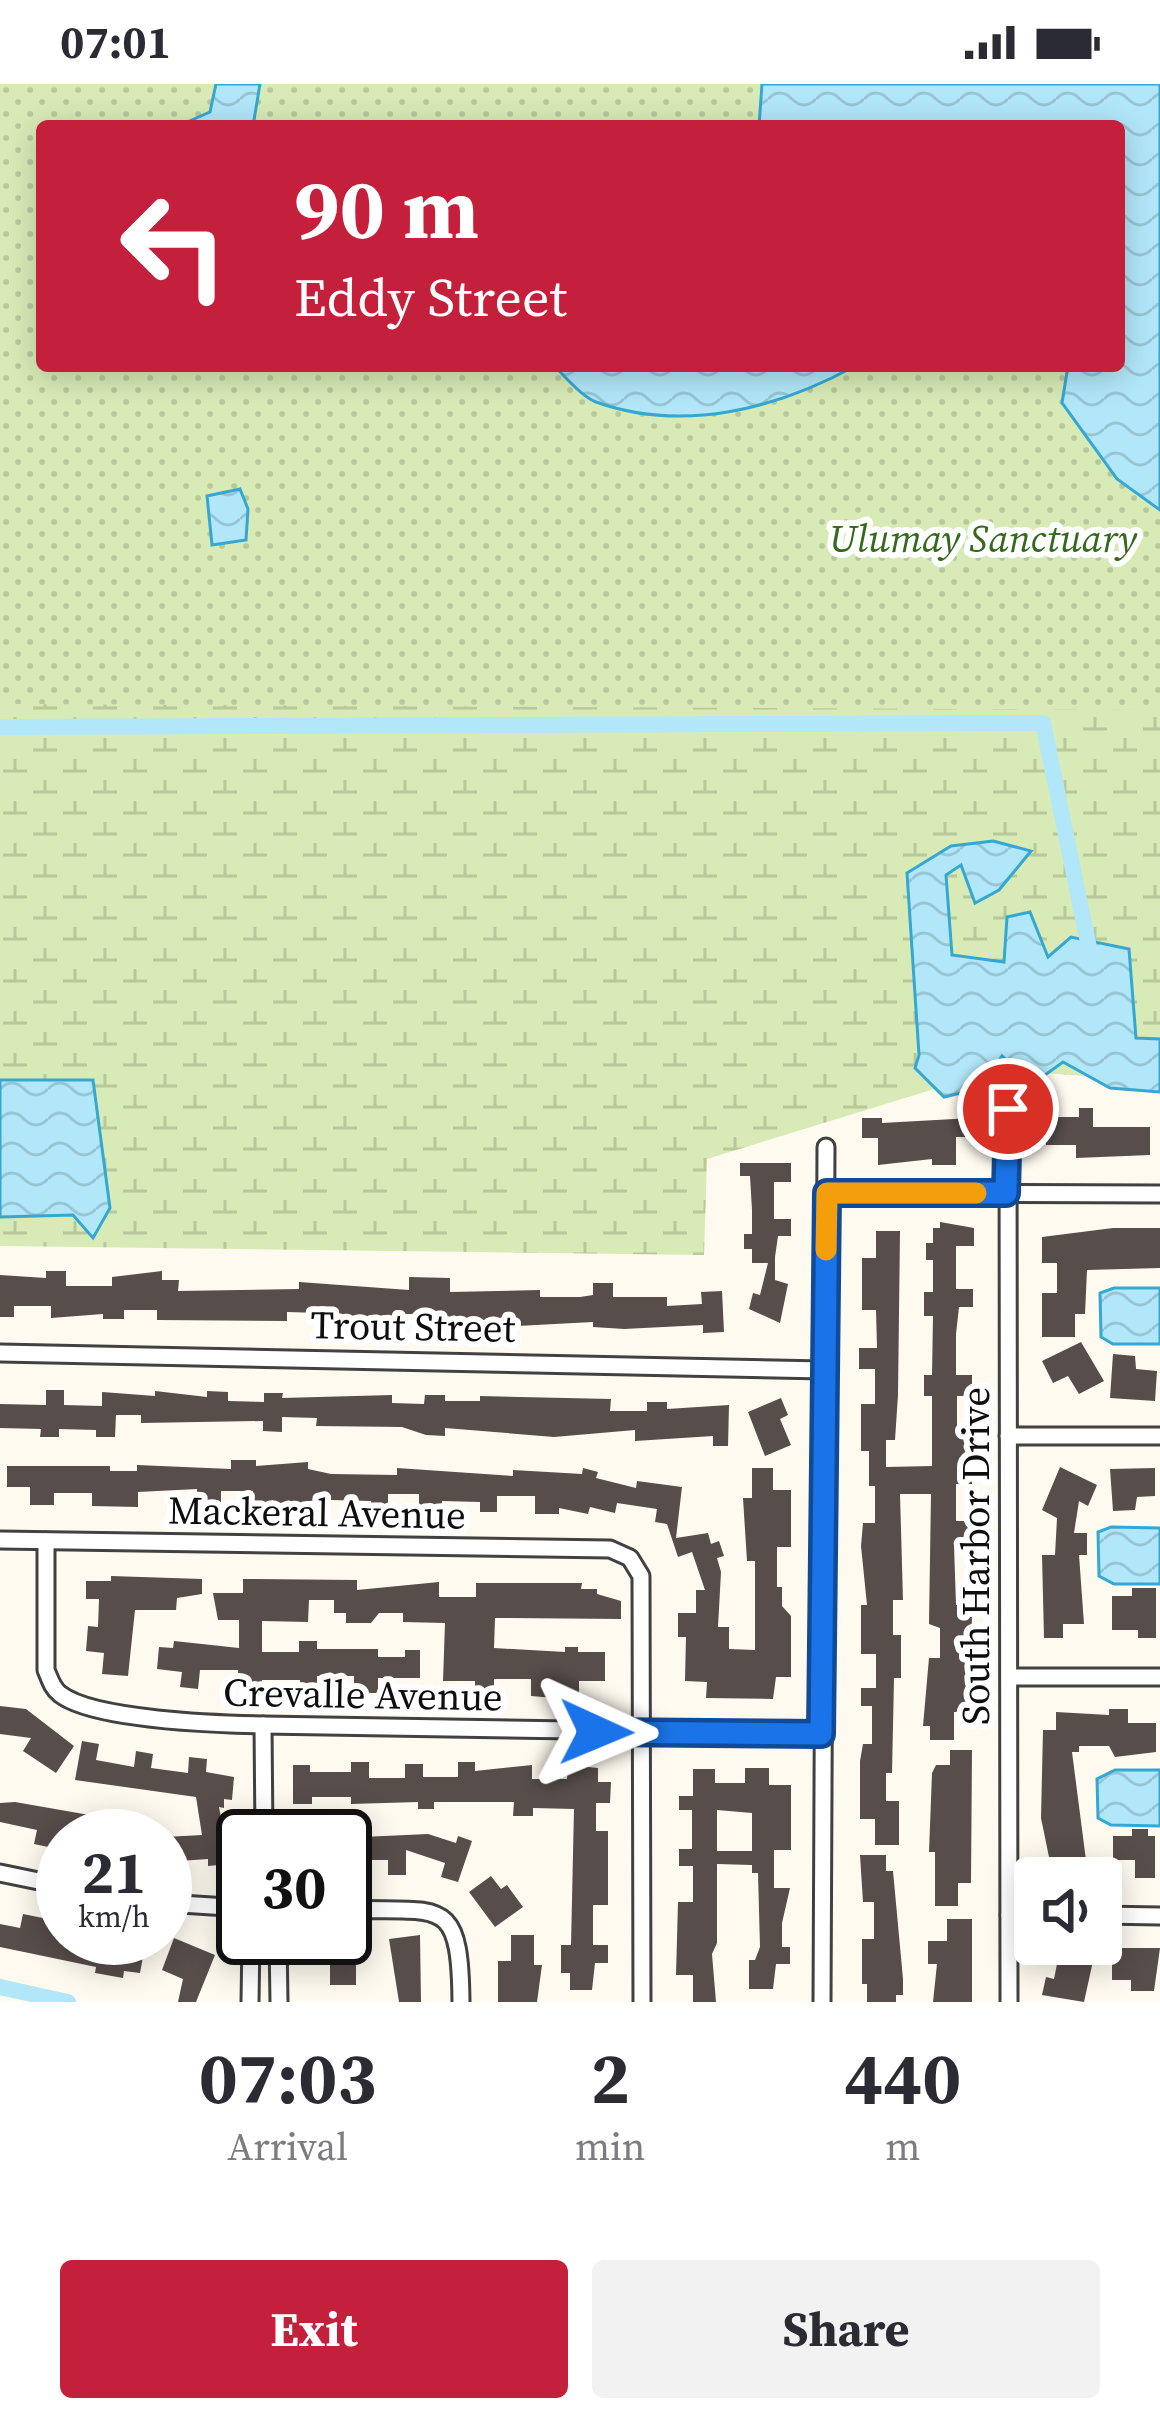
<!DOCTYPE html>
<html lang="en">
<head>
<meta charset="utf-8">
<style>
  body { margin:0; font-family:"Source Serif 4",serif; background:#f2f2f3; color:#2b2b33; height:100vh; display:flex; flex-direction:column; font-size:45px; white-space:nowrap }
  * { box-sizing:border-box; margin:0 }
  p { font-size:39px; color:#7c7c81 }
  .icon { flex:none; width:66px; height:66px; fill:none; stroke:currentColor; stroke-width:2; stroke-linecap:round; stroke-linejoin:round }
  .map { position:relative; height:1918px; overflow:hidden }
  .details { display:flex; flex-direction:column; background:#fff; flex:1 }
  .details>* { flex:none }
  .hud { position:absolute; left:36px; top:36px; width:1089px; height:252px; border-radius:12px; box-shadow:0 6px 30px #0003; background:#c41f3b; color:#fff; overflow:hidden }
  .buttons { position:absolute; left:1014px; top:1773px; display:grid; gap:24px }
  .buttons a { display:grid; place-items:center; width:108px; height:108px; border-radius:12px; background:#fff; box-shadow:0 6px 30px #0003; font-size:60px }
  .speed { position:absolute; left:36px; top:1725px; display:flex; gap:24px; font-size:60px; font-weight:700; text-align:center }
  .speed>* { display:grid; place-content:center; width:156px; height:156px; border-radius:50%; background:#fff; box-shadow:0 6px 30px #0003; line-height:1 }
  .speed small { font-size:30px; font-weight:400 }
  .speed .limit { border:6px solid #111; border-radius:18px; background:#fff; color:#111 }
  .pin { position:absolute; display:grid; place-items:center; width:102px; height:102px; color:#fff; margin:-51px; border:6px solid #fff; border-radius:50%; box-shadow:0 3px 12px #0007 }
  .me { position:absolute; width:132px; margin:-66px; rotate:91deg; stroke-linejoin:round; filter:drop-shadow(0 0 9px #0008) }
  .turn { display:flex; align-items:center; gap:42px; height:252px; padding:0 60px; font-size:54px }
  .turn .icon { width:156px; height:156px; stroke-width:2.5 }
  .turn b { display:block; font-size:84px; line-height:102px }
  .eta { display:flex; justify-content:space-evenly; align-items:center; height:204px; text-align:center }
  .eta b { font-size:72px; font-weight:700; line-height:84px }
  .action { display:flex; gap:24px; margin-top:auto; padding:24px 60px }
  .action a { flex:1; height:138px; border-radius:12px; background:#c41f3b; color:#fff; font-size:48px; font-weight:700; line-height:138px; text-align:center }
  .action a+a { background:#f2f2f3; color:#2b2b33 }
  .status { display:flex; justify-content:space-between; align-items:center; height:84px; padding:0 60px; background:#fff; direction:ltr }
  .status svg { height:33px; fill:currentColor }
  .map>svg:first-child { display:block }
</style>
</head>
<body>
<div class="status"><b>07:01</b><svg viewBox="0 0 49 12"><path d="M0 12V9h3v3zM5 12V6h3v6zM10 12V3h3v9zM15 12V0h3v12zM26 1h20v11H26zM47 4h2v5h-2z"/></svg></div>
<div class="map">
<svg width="1160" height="1918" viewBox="0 0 1160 1918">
  <defs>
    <pattern id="wetland-marsh" width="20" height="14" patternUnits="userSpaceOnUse" patternTransform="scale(3)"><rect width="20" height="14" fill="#d8ebb6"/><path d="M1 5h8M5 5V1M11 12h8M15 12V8" fill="none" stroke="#b8c89b"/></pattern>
    <pattern id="park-dots" width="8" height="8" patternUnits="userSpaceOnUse" patternTransform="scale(3)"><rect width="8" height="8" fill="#d8ebb6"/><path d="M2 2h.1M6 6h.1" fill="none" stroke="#b8c89b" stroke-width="1.8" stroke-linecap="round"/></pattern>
    <pattern id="water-waves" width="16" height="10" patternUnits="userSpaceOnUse" patternTransform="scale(3)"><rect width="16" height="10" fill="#b1e7f9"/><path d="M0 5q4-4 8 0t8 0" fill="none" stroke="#97c5d4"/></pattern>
  </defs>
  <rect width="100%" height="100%" fill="#fffaef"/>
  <!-- wetland -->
  <path fill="url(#wetland-marsh)" fill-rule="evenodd" d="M0,0H1160V997L996,986L707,1075L704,1171L0,1162ZM42,42H1119V282H42Z"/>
  <!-- park -->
  <path fill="url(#park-dots)" fill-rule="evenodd" d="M0,0H1160V626L0,620ZM42,42H1119V282H42Z"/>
  <!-- water -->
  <g fill="url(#water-waves)" stroke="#35a7d3" stroke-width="3">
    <polygon points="216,0 260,0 253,42 178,42 210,28"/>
    <polygon points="762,0 1160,0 1160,426 1117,395 1062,319 1068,282 1119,282 1119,42 759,42"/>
    <path d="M554,282H855C777,325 683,349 596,318C581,312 566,293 554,282Z"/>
    <polygon points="240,405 248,425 246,456 212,461 207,412"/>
    <polygon points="993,757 1031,767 999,806 975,819 961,781 946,791 952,871 1004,878 1007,833 1030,828 1048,873 1071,853 1129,865 1136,954 1160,955 1160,1008 1110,1004 1063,978 1031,1001 1002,972 982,1004 944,1013 915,984 919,971 907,789 951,762"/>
    <polygon points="0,996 93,996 110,1124 93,1154 73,1131 0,1133"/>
    <polygon points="1114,1204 1160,1204 1160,1260 1113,1260 1101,1253 1100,1209"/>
    <polygon points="1111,1443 1160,1444 1160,1500 1114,1500 1099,1492 1098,1448"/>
    <polygon points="1115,1686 1160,1686 1160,1742 1111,1741 1098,1734 1097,1695"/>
  </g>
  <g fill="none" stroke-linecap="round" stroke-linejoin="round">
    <!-- canal -->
    <g stroke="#b1e7f9" stroke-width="16">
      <polyline points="0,643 1043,639 1092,878"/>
      <polyline points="0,1903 68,1918"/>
    </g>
  </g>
  <!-- building -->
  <g fill="#574d4a" fill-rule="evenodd">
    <polygon points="1079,1024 1093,1024 1093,1043 1150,1043 1150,1071 1076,1074 1076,1061 1046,1061 1046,1033 1079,1033"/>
    <polygon points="862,1034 882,1034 882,1039 972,1034 972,1053 956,1053 956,1081 932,1081 932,1075 878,1081 878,1054 862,1054"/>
    <polygon points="740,1079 791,1079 791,1098 774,1098 774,1135 791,1135 791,1152 778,1152 775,1173 775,1196 788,1200 780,1239 749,1225 753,1209 760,1211 768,1179 752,1179 752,1165 744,1165 744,1150 752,1150 752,1126 750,1092 740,1092"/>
    <polygon points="940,1138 974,1144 974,1162 956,1162 956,1205 973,1205 973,1223 959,1223 956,1250 956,1291 972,1291 972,1312 957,1312 957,1349 972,1349 972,1400 956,1400 956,1437 972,1437 972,1461 954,1461 956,1521 972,1521 971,1628 954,1628 954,1656 930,1656 930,1642 923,1642 929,1574 940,1574 940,1544 929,1540 931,1410 900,1410 903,1516 893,1516 893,1551 901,1551 901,1594 894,1594 892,1689 886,1689 886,1717 899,1717 899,1761 875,1761 875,1735 860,1735 860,1677 863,1660 872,1660 872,1622 861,1622 861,1604 876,1604 876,1570 861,1570 861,1521 867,1521 861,1462 863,1439 875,1439 875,1402 869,1402 869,1367 861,1367 861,1320 875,1320 875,1285 859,1285 859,1264 877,1264 876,1226 862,1226 862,1174 876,1174 876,1147 900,1147 898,1311 895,1356 886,1356 886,1383 932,1382 932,1312 924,1312 924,1291 932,1291 933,1232 924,1232 924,1208 933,1208 933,1176 926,1176 926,1159 933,1159 933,1144 940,1144"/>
    <polygon points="1113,1144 1160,1144 1160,1184 1087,1186 1085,1230 1075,1230 1075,1253 1042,1253 1042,1209 1057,1209 1057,1179 1042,1179 1042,1153"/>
    <polygon points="46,1187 66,1187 66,1202 112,1202 112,1193 162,1187 162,1196 179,1196 178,1207 299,1205 299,1198 409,1206 409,1193 450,1194 450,1208 540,1206 540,1213 580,1213 593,1211 593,1199 613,1199 613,1213 667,1213 667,1222 702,1220 701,1208 722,1207 724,1248 703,1249 703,1241 624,1245 593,1243 593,1238 517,1242 449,1235 449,1240 429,1240 429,1230 395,1230 395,1239 375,1239 375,1234 320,1238 320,1229 287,1228 287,1237 157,1236 157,1226 124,1226 124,1235 103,1235 103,1230 51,1234 51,1222 14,1222 14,1233 0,1233 0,1191 46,1194"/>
    <polygon points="1081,1258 1104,1297 1079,1310 1068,1292 1053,1299 1042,1277"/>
    <polygon points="1113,1270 1135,1272 1136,1285 1157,1287 1155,1317 1110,1314"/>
    <polygon points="46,1306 64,1306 64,1321 102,1322 102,1308 155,1312 155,1307 207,1313 207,1307 228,1308 228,1317 264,1318 264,1309 283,1309 282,1314 392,1311 392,1319 424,1320 425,1311 445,1311 445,1317 480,1317 480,1312 611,1315 610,1327 647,1327 647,1318 667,1318 667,1325 729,1321 728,1362 713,1362 713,1352 635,1357 635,1346 554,1353 445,1344 445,1352 426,1351 402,1343 316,1342 317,1334 282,1333 282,1348 263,1347 263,1337 141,1339 141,1331 116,1331 115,1353 96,1353 96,1346 59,1345 59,1353 40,1353 41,1345 0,1344 0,1320 46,1321"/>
    <polygon points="781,1314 788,1331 780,1335 791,1361 765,1372 748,1328"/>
    <polygon points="231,1376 256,1376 256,1382 308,1378 308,1385 331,1390 397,1391 397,1384 513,1392 513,1386 582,1390 583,1384 598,1388 596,1394 636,1404 637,1397 682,1403 676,1454 708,1449 711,1460 719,1457 724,1472 717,1474 721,1488 718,1543 729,1543 729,1565 755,1566 755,1477 747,1477 743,1414 752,1414 752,1384 773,1384 773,1406 791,1406 791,1463 777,1463 777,1503 782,1503 782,1522 791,1532 791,1593 776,1593 773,1615 706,1614 707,1598 685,1597 686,1553 678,1553 678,1529 696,1529 696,1506 705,1506 692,1468 678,1473 667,1440 655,1438 657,1425 617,1419 615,1429 590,1423 588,1430 559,1424 559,1430 535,1430 535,1412 497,1412 497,1428 480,1428 480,1418 442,1417 442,1427 419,1427 419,1410 388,1410 388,1426 371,1426 371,1417 331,1416 308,1417 308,1425 253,1424 253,1407 221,1407 221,1424 197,1424 197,1405 138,1408 138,1423 92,1422 92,1409 54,1409 54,1421 30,1421 30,1403 7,1403 7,1382 110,1382 110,1387 137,1387 137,1381 231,1385"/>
    <polygon points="1060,1383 1097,1401 1088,1422 1079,1417 1074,1449 1087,1449 1087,1471 1079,1471 1084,1540 1063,1540 1063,1554 1044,1554 1042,1471 1055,1471 1057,1434 1042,1426"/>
    <polygon points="1155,1384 1155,1412 1137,1413 1135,1426 1113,1427 1110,1385"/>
    <polygon points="111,1492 202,1495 202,1510 177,1514 176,1526 135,1526 128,1592 102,1590 104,1569 86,1567 88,1542 98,1543 99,1515 86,1515 86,1497 111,1497"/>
    <polygon points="243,1495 357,1496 357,1506 439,1498 439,1513 476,1513 476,1499 582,1499 581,1505 597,1505 597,1510 621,1517 621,1535 495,1534 494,1564 565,1568 565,1563 578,1563 578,1568 605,1568 605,1597 579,1597 579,1616 531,1612 531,1595 494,1595 494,1610 475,1610 475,1597 443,1597 445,1539 403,1538 403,1529 379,1529 371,1539 346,1539 346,1529 334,1529 334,1516 309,1516 308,1538 262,1537 262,1568 299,1568 299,1557 317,1557 317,1565 378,1565 378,1573 405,1573 405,1566 420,1566 420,1594 378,1594 378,1609 354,1609 354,1592 317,1592 317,1604 300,1604 300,1596 262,1596 262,1604 238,1604 238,1586 200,1586 198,1605 180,1603 182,1588 157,1585 159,1563 173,1564 174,1557 239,1564 239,1536 218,1536 213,1509 243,1509"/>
    <polygon points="1132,1504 1156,1504 1156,1554 1138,1554 1138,1546 1112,1546 1112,1512 1132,1512"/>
    <polygon points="0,1622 26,1625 74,1662 56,1689 23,1667 31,1654 0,1650"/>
    <polygon points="1109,1625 1128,1625 1128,1639 1156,1639 1156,1668 1115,1673 1109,1662 1079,1662 1079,1668 1072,1668 1087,1784 1044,1792 1041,1775 1049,1773 1041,1734 1043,1646 1056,1646 1056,1628 1109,1631"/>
    <polygon points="82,1657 99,1660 96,1676 134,1683 136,1667 153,1670 151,1684 188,1689 189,1673 207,1675 206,1688 234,1693 232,1716 224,1715 224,1724 219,1723 230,1780 208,1782 208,1775 165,1778 165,1753 202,1751 196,1713 75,1696"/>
    <polygon points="950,1666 972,1666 971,1799 958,1799 958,1822 935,1822 935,1768 929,1768 932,1689 936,1681 950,1681"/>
    <polygon points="351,1678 369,1678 369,1694 405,1694 405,1680 423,1680 423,1693 458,1693 458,1678 475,1678 475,1687 532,1681 532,1695 567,1695 568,1681 598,1684 598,1698 611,1698 610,1719 596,1719 596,1747 608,1747 608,1821 593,1821 593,1861 608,1861 608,1879 595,1879 592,1906 570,1906 570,1889 561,1889 561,1861 571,1861 574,1725 533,1724 533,1732 513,1732 514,1718 434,1718 434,1725 418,1725 418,1718 351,1720 351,1713 312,1713 312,1720 293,1720 293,1681 310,1681 310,1688 351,1688"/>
    <path d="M745,1684H769V1701H791V1766H774V1804H790L782,1839V1863H790V1880H776L773,1905H749V1876H755L760,1863L758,1789H752V1781L717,1780V1859L712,1870L716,1918H693V1891H676L678,1818H693V1782H679V1765H692V1726H679V1712H693V1685H715V1699H745ZM717,1726L752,1729V1767H717Z"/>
    <polygon points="15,1718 95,1732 93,1740 124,1746 124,1752 63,1752 63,1766 34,1760 37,1746 0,1738 0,1719"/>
    <polygon points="1132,1745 1148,1745 1148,1752 1155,1752 1155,1794 1135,1794 1135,1776 1113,1776 1113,1752 1132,1752"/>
    <polygon points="428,1750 456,1759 458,1752 472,1757 458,1798 441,1793 445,1779 406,1766 406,1791 388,1791 388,1776 362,1776 362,1753"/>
    <polygon points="860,1771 886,1771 886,1787 893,1787 903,1895 903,1911 896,1911 896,1918 867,1918 867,1900 862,1900 862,1855 874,1855 874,1818 863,1818"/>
    <polygon points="491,1792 501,1805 507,1801 523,1823 495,1843 469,1808"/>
    <polygon points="23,1830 63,1838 63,1854 119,1854 118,1863 144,1867 140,1889 124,1887 123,1894 95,1889 96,1883 0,1863 0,1840 20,1844"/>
    <polygon points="947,1835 972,1835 972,1918 933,1918 937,1880 928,1880 928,1857 947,1857"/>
    <polygon points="420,1851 421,1918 399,1918 389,1855"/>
    <polygon points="511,1851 534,1851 534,1881 542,1881 537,1918 498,1918 498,1877 511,1877"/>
    <polygon points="174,1854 215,1871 196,1918 178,1918 183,1895 162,1886"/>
    <polygon points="316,1855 356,1855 356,1901 330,1901 330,1873 316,1873"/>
    <polygon points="1112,1864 1160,1864 1154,1907 1131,1907 1131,1896 1112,1896"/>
    <polygon points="1059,1870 1093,1877 1084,1918 1042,1911 1046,1893 1054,1895"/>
  </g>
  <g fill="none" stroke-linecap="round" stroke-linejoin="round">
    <!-- minor casing -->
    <g stroke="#414141" stroke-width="21">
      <g id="minor">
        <polyline points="1008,1025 1009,1918"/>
        <polyline points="827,1109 1160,1110"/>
        <polyline points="0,1269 824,1286"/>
        <polyline points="1008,1352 1160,1352"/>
        <polyline points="0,1456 610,1465 630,1474 641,1492 642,1918"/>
        <path d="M46,1457V1586C50,1595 52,1604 60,1610C93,1636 219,1640 263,1641L821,1650"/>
        <polyline points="1010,1593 1160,1593"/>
        <polyline points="263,1641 264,1752"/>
        <polyline points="0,1789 63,1802"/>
        <polyline points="165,1819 243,1824"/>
        <path d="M345,1825C441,1829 460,1809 461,1918"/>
        <polyline points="1009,1831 1035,1831"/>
        <polyline points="1101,1831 1160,1832"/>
        <polyline points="278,1854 279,1918"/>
        <polyline points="250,1918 251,1854"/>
        <polyline points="822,1918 826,1063"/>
      </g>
    </g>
    <!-- minor -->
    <use href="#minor" stroke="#fff" stroke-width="15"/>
  </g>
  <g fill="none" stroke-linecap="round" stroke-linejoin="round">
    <!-- route casing -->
    <g stroke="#114b97" stroke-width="30">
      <polyline id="route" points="596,1648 821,1650 827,1109 1006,1109 1008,1025"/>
    </g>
    <!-- route -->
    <use href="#route" stroke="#1a73e8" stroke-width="21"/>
    <!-- slow -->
    <polyline stroke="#f59e0b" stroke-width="21" points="826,1166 827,1109 976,1109"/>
  </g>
  <g text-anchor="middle" stroke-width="12" stroke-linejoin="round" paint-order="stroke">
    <!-- park labels -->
    <g font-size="39" font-style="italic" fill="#35691b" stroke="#fff">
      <text x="983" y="468">Ulumay Sanctuary</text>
    </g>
    <!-- street labels -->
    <g font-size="39" fill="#0e0e0e" stroke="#fff">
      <text transform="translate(413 1242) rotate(1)" y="14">Trout Street</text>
      <text transform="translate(317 1428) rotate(1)" y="14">Mackeral Avenue</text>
      <text transform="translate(975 1472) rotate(-90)" y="14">South Harbor Drive</text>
      <text transform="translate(363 1610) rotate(1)" y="14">Crevalle Avenue</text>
    </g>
  </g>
</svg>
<div class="buttons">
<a><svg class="icon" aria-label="sound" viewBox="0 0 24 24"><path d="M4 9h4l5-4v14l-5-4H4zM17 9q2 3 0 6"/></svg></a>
</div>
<div class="speed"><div>21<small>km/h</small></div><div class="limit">30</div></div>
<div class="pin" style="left:1008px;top:1025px;background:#d93025"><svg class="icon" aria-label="arrive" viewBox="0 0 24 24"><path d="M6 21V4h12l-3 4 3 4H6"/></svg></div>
<svg class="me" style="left:596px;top:1648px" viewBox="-20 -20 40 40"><path d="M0-17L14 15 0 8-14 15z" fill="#1a73e8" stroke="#fff" stroke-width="4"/></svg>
<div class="hud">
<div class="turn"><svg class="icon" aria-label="left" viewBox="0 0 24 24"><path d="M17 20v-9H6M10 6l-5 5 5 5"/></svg><div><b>90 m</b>Eddy Street</div></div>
</div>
</div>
<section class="details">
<div class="eta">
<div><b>07:03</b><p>Arrival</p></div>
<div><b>2</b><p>min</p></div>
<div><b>440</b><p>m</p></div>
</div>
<div class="action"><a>Exit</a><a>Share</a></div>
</section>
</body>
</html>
